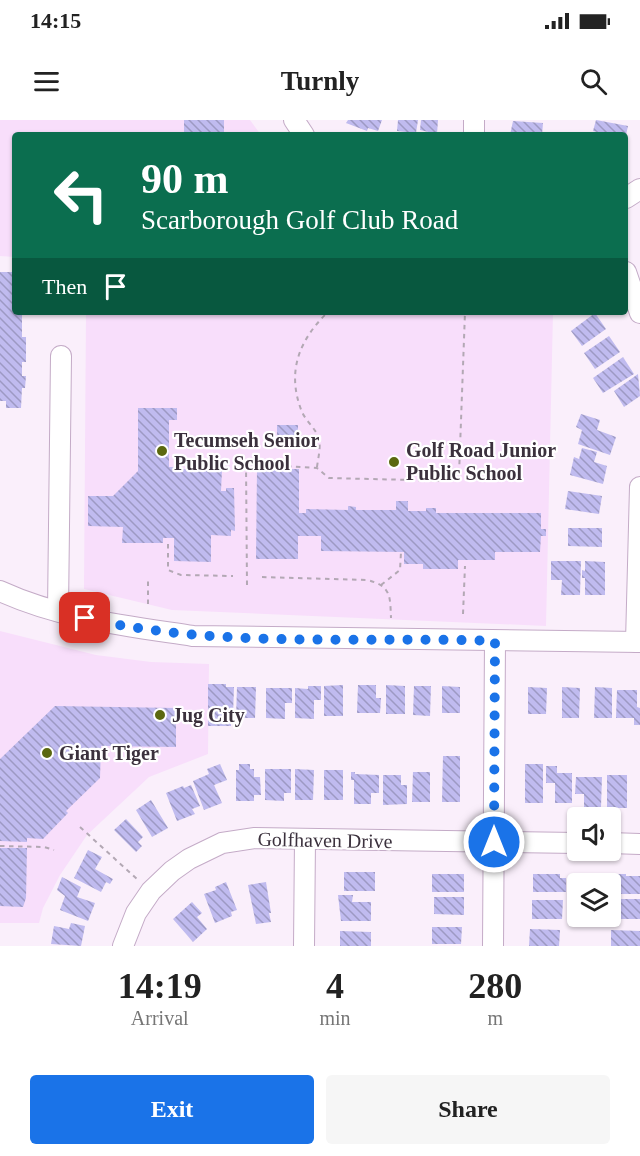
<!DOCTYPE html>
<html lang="en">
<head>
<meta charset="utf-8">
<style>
  body { margin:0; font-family:"Times New Roman",serif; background:#f6f6f6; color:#222; height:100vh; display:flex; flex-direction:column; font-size:22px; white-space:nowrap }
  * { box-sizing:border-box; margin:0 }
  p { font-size:20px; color:#767676 }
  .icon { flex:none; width:33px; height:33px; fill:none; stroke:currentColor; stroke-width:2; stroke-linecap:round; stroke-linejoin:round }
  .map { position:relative; height:826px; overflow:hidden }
  .details { display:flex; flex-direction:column; background:#fff; flex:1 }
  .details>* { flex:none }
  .top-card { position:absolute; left:12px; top:12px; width:616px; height:183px; border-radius:6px; box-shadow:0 2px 4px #0004; background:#0b6e4f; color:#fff; overflow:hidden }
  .tools { position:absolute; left:567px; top:687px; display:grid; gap:12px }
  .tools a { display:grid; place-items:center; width:54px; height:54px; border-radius:6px; background:#fff; box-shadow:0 2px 4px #0004; font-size:30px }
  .pin { position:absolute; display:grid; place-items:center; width:51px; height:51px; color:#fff; margin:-26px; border-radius:12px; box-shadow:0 3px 9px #0006 }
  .me { position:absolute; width:66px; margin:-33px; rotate:0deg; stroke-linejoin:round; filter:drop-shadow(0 0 4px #0008) }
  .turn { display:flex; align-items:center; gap:21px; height:126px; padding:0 30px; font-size:27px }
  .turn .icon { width:78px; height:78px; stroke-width:2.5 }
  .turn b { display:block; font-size:42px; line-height:51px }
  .then { display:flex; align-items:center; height:57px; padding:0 30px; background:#0003; gap:12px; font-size:22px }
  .eta { display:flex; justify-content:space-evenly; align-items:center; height:102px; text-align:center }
  .eta b { font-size:36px; font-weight:700; line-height:42px }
  .button { display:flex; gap:12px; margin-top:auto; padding:12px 30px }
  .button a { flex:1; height:69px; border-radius:6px; background:#1a73e8; color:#fff; font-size:24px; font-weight:700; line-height:69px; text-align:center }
  .button a+a { background:#f6f6f6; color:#222 }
  .status { display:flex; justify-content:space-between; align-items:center; height:42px; padding:0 30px; background:#fff; direction:ltr }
  .status svg { height:16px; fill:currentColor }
  header { display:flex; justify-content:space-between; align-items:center; height:78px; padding:0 30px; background:#fff; font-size:27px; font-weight:700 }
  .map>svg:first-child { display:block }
</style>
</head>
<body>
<div class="status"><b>14:15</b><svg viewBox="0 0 49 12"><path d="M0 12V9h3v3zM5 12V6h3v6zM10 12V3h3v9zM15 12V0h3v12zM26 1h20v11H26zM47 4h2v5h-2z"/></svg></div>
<header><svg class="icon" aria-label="menu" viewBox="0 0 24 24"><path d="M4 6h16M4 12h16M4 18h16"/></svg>Turnly<svg class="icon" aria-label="search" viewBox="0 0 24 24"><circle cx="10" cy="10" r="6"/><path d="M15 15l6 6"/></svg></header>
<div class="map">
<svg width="640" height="826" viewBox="0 0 640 826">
  <defs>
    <pattern id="building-back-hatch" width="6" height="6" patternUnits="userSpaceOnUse" patternTransform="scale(1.5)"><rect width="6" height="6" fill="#c0bbef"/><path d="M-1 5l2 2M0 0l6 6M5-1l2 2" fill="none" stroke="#9d99c3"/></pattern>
  </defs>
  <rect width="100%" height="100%" fill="#faeffb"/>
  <!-- built -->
  <g fill="#f8defb">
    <polygon points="0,0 250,0 261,15 15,15 15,137 0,136"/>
    <polygon points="86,192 553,192 546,506 172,490 84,469"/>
    <polygon points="0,511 96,535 151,542 209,544 208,634 149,657 87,715 60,755 43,788 39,803 0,803"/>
  </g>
  <!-- building -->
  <g fill="url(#building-back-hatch)">
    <rect x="184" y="0" width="40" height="15"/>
    <polygon points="348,0 382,0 378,11 368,8 367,11 346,3"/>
    <polygon points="398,0 418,0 416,13 397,11"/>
    <polygon points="421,0 438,0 437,14 420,10"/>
    <polygon points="596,0 628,6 626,15 596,15 597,12 593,11"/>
    <polygon points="513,1 543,3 542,15 510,15"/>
    <polygon points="0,152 15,152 15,192 22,192 22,217 26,217 26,242 22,242 22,256 26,256 25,268 22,268 21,288 6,288 6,281 0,281"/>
    <polygon points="595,193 606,209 582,226 571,211"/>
    <polygon points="609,216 620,232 595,249 584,233"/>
    <polygon points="623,237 634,254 603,273 593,258"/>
    <polygon points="638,254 640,276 624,287 614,271"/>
    <polygon points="138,288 177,288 177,300 169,300 169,347 182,347 182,349 222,350 221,371 226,371 226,368 234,368 235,411 231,410 231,416 211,415 211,442 174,441 174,418 163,418 163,423 122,423 123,407 88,406 88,376 113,376 138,351"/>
    <polygon points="581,294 600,300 597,310 616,317 610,335 578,324 582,310 576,307"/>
    <rect x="277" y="305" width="21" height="16"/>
    <polygon points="582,328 597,332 594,342 607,346 603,364 570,355 574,337 579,339"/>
    <polygon points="257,349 299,349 299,393 306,393 306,389 348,390 348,386 356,387 356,390 396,390 396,381 408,381 408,391 426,391 426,388 436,388 436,393 541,393 541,409 546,409 546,416 541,416 540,432 495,432 495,440 458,440 458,449 423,449 423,444 404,444 404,432 321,431 321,416 298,416 298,439 256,439"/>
    <polygon points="568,371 602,376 599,394 565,389"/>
    <polygon points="568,408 602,408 602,427 568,426"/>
    <polygon points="551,441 581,441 580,475 561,475 562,460 551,460"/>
    <polygon points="585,441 605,442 605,475 585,475 585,458 582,458 582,450 585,451"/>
    <polygon points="208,564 226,564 226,567 234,567 233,595 231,595 231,606 208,606"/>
    <polygon points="343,565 343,596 324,596 324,566"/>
    <polygon points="358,565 376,565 376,578 381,578 380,593 357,593"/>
    <polygon points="386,565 405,566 405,594 386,594"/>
    <polygon points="308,566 321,566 321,580 314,580 314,599 295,598 295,568 308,569"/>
    <polygon points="414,566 431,566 430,596 413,595"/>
    <polygon points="442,566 460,567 460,593 442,593"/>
    <polygon points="237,567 256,567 255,598 236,598"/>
    <polygon points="528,567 547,568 546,594 528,594"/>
    <polygon points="562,567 580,568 579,598 562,598"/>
    <polygon points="595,567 612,568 612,598 594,598"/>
    <polygon points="266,568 292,568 292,583 285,583 285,599 266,598"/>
    <polygon points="617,570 637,570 637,587 640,588 640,605 634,605 634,598 616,598"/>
    <polygon points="55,586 176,588 176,627 101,626 100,658 66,691 68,693 43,719 27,718 27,722 0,721 0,639"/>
    <polygon points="443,636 460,636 460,682 442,682"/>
    <polygon points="220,644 227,660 214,665 222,683 204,690 193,661 209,654 207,649"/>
    <polygon points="239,644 250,644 250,649 254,649 254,657 260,657 261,675 254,675 254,681 236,681 236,650 239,650"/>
    <rect x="525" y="644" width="18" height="39"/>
    <polygon points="546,646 557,646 557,653 572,653 572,683 555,683 555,663 546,663"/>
    <polygon points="265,649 291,649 291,673 284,673 284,681 265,680"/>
    <polygon points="295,649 314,650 313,680 295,680"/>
    <rect x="324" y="650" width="19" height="30"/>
    <polygon points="351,652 355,652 355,654 379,655 379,673 371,673 371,684 354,684 354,660 351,660"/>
    <polygon points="413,652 430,652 430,682 412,682"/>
    <polygon points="383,655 401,655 401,665 407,665 407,684 383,685"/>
    <rect x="607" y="655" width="20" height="33"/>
    <polygon points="576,657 602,657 601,687 584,687 584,674 575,674"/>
    <polygon points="191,665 200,686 192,689 195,694 177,701 166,673 183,666 184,668"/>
    <polygon points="151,680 168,708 152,717 136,690"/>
    <polygon points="126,699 143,717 138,722 142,726 136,732 114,710"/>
    <polygon points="0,728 27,728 26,778 23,787 0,786"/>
    <polygon points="88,730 102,737 95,749 113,759 110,764 106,762 101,772 74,758"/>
    <rect x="344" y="752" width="31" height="19"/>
    <rect x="432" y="754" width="32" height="18"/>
    <polygon points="533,754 560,754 560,758 566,758 566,772 533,772"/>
    <polygon points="607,754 626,754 626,756 640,756 640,774 610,774 610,764 607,764"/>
    <polygon points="62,757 81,767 77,777 95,783 88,801 60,790 65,776 57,770"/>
    <polygon points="226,762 237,790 231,792 232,796 215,803 204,774 216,770 215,767"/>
    <polygon points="266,762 271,793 269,793 271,802 256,804 248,765"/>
    <polygon points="338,775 353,775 352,782 371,782 371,801 341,801"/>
    <polygon points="434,777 464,777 464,795 434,794"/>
    <rect x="611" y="779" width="29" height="20"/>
    <polygon points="532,780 563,780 562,799 532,799"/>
    <polygon points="192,782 202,793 197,797 207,809 193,822 173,799"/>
    <polygon points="71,803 85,806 81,826 51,824 54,806 69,809"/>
    <polygon points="432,807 462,807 461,824 432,824"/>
    <polygon points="530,809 560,810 559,826 529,826"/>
    <polygon points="611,810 640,811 640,826 611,826"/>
    <polygon points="340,811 371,812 371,826 340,826"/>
  </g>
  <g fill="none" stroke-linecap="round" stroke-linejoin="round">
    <!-- minor casing -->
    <g stroke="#c4abc7" stroke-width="22">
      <g id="minor">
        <polyline points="294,0 304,15"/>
        <polyline points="474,0 474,15"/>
        <polyline points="626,78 640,69"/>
        <polyline points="626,152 640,193"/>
        <path d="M0,471C61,499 127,506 193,516L640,522"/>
        <polyline points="58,491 61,236"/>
        <polyline points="636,522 640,367"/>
        <polyline points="610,723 640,724"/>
        <polyline points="123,826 136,793 151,771 172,751 189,739 222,723 255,718 578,723"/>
        <polyline points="304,826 305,719"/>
        <polyline points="493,826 495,521"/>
      </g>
    </g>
    <!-- path -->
    <g stroke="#b3a8b4" stroke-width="2" stroke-dasharray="4.5 4.5" stroke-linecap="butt">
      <path d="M317,347C318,339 321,327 319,319C317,310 306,301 302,292C286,252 299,220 328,192"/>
      <polyline points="168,424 168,450 181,455 233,456"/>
      <path d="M262,457L367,460C391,466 390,475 391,498"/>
      <polyline points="247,465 246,344 317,348 329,358 453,361 459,355 465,192"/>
      <polyline points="381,465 400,450 401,432"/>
      <polyline points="148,484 148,458"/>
      <polyline points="463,494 465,446"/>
      <polyline points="80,707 138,760"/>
      <polyline points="0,726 44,727 54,730"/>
    </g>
    <!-- minor -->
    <use href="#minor" stroke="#fff" stroke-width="20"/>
  </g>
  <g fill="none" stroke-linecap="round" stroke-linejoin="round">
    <!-- route -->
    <path stroke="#1a73e8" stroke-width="10" stroke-dasharray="0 18" d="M85,498C219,529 358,516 495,521L494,722"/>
  </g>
  <!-- markers -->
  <g fill="#5b680f" stroke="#fff" stroke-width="2">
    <circle cx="162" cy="331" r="6"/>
    <circle cx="394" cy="342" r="6"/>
    <circle cx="160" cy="595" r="6"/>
    <circle cx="47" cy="633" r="6"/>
  </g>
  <g text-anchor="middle" stroke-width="4.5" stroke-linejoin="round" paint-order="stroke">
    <!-- poi labels -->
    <g font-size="20" font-weight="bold" fill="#3b313d" stroke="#fff" text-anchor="start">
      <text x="174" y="327">Tecumseh Senior<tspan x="174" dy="23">Public School</tspan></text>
      <text x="406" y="337">Golf Road Junior<tspan x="406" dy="23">Public School</tspan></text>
      <text x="172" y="602">Jug City</text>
      <text x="59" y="640">Giant Tiger</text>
    </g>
    <!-- street labels -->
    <g font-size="20" fill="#3b313d" stroke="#fff">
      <text transform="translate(325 720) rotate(1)" y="7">Golfhaven Drive</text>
    </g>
  </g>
</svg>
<div class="tools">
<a><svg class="icon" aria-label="sound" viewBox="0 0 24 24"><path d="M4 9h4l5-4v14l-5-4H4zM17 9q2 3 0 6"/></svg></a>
<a><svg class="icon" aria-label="layers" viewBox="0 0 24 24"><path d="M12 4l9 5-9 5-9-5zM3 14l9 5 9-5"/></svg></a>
</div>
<div class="pin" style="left:85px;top:498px;background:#d93025"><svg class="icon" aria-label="arrive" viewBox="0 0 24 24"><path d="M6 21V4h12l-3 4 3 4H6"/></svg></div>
<svg class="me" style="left:494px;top:722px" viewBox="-20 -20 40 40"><circle r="17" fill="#1a73e8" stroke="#fff" stroke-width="3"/><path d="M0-11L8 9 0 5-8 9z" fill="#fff"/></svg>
<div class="top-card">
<div class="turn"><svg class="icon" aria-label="left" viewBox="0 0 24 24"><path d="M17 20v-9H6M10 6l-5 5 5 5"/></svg><div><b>90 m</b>Scarborough Golf Club Road</div></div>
<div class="then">Then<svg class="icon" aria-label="arrive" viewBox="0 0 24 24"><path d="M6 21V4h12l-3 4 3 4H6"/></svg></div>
</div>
</div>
<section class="details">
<div class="eta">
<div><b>14:19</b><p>Arrival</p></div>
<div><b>4</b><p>min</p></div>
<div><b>280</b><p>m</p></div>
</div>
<div class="button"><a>Exit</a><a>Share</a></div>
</section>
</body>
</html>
